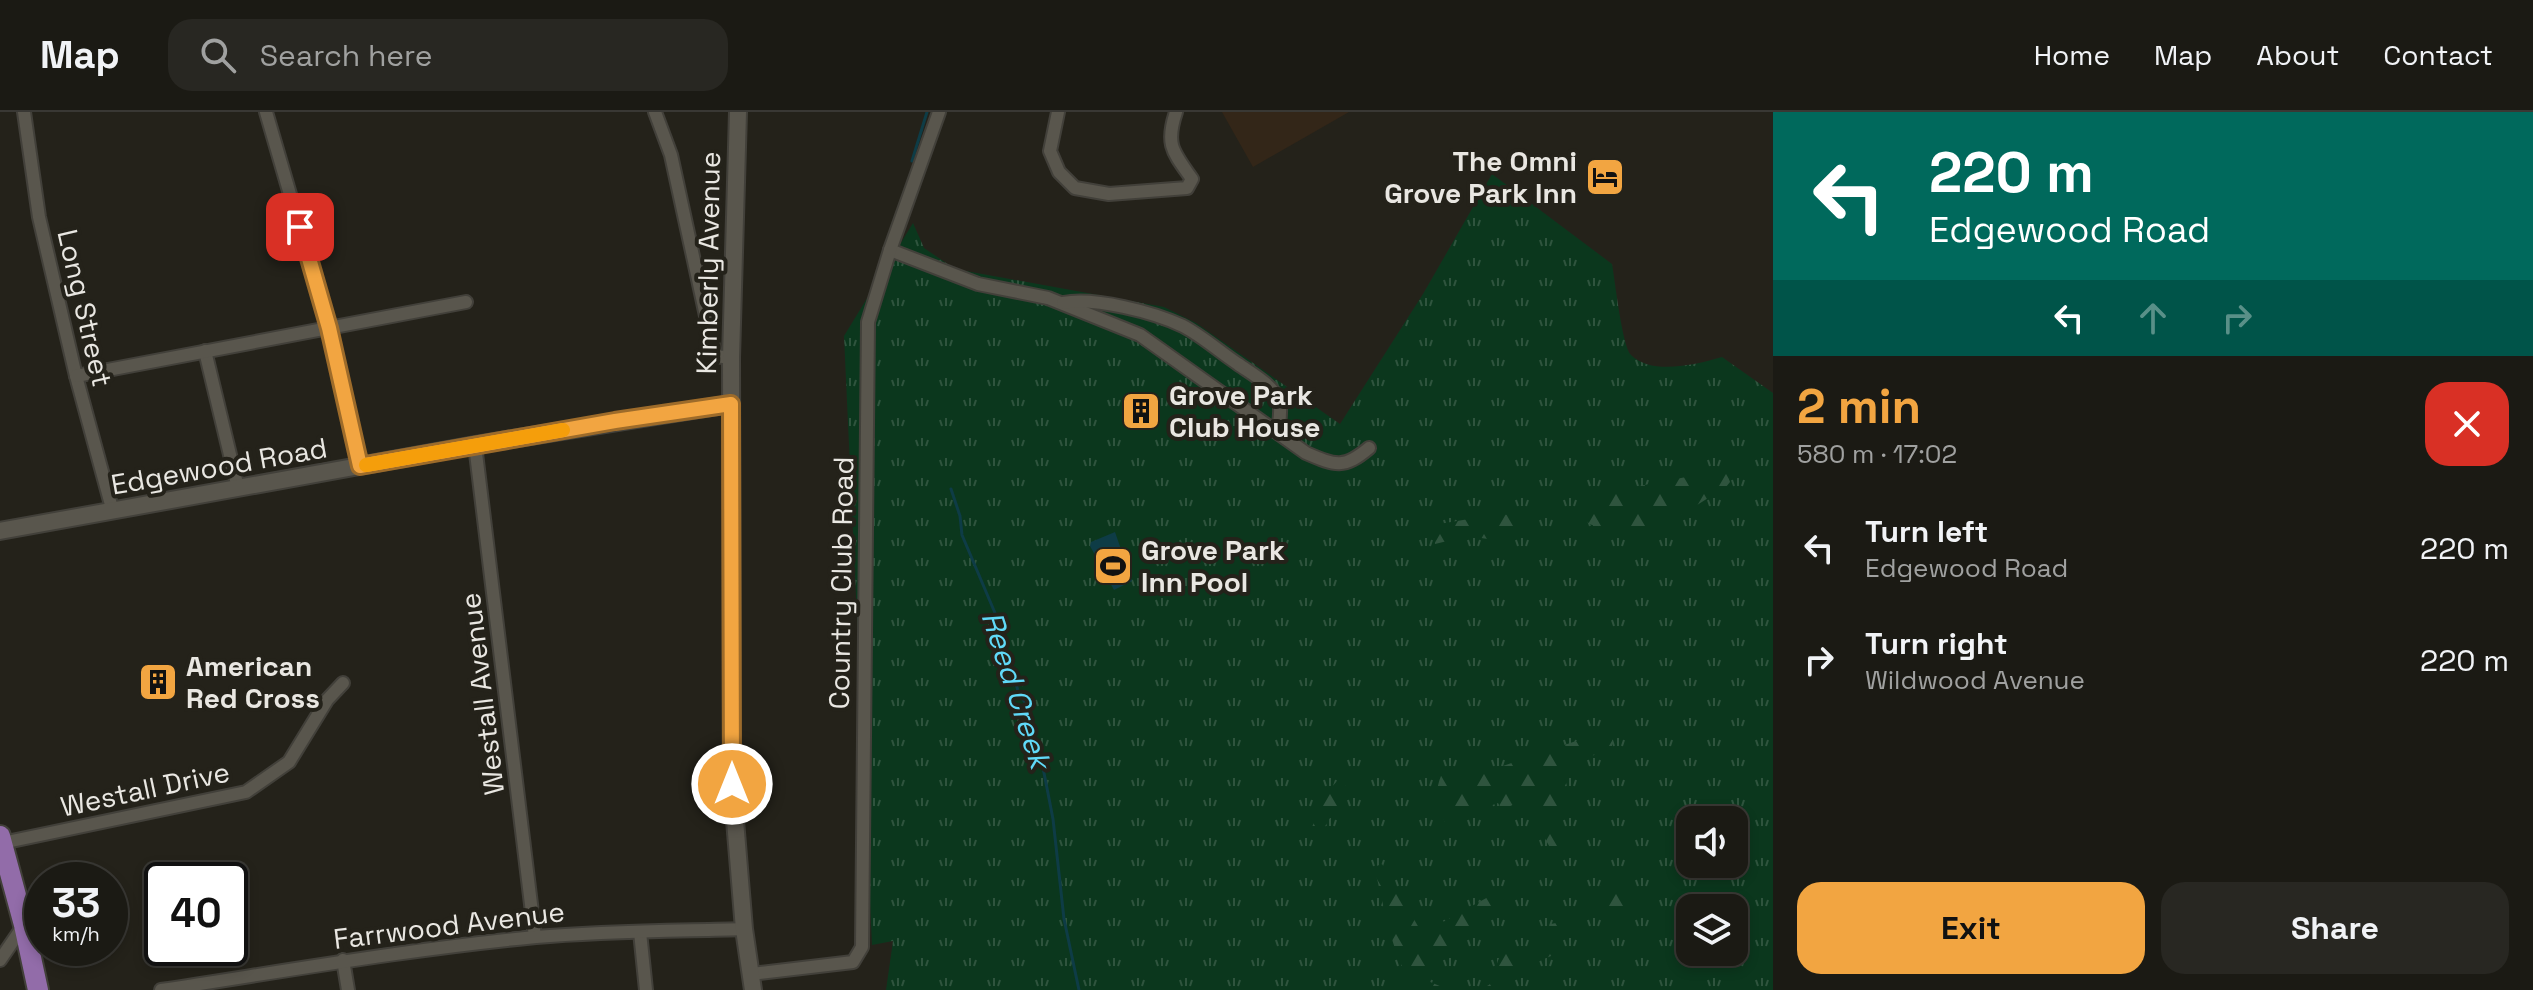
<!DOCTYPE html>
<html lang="en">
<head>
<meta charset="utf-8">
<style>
  body { margin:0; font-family:"Space Grotesk",sans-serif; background:#282722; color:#f1f3f6; height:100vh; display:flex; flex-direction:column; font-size:30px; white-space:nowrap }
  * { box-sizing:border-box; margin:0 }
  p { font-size:26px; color:#a0a1a0 }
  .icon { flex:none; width:44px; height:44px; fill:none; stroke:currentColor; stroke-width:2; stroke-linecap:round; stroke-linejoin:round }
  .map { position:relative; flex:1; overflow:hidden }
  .drawer { display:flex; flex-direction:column; background:#1b1a14; width:760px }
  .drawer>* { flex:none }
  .top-card { background:#00695c; color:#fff; overflow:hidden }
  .fabs { position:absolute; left:1676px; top:694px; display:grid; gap:16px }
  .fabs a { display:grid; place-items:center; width:72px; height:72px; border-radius:16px; background:#1b1a14; box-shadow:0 4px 12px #0003,0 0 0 2px #393834; font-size:40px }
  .speed { position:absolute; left:24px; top:750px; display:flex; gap:16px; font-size:40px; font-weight:700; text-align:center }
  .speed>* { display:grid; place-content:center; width:104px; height:104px; border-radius:50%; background:#1b1a14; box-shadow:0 4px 12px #0003,0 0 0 2px #393834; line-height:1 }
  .speed small { font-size:20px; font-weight:400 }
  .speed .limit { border:4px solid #111; border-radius:12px; background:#fff; color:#111 }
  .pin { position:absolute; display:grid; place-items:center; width:68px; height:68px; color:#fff; margin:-34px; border-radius:16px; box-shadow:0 4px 12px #0006 }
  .me { position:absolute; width:88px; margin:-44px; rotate:0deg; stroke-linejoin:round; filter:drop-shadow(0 0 6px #0008) }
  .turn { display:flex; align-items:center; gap:28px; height:168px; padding:0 24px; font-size:36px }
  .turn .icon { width:104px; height:104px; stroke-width:2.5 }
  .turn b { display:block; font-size:56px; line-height:68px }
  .lanes { display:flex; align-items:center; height:76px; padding:0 24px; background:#0003; justify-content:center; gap:40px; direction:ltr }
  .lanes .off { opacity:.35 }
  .round { display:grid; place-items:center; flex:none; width:84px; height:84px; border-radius:24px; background:#282722 }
  .head { display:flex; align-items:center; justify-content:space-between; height:136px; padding:0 24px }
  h1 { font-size:48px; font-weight:700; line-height:60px; color:#f2a541 }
  .primary-button { display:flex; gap:16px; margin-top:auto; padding:16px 24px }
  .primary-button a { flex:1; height:92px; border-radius:24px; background:#f2a541; color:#111; font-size:32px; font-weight:700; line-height:92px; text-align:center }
  .primary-button a+a { background:#282722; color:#f1f3f6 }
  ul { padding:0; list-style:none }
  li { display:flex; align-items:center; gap:24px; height:112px; padding:0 24px }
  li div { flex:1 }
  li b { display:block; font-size:30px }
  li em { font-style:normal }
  header { display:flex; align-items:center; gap:48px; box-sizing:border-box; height:112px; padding:0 40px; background:#1b1a14; border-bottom:2px solid #393834 }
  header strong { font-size:38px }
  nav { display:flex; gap:44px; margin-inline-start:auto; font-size:28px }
  .search { width:560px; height:72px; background:#282722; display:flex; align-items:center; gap:20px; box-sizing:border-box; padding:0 28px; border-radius:24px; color:#a0a1a0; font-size:30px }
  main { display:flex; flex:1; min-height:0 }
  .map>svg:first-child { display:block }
</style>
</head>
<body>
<header>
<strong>Map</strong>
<div class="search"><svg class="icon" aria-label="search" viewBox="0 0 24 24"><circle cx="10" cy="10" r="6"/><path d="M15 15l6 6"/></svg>Search here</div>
<nav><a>Home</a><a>Map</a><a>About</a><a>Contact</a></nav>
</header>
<main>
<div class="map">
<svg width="1773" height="878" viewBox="0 0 1773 878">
  <defs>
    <pattern id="grass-tufts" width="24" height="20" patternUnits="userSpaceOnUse" patternTransform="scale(2)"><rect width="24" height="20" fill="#0b371d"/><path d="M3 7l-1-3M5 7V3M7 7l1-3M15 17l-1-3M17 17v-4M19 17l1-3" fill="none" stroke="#2f543e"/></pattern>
    <pattern id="forest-firs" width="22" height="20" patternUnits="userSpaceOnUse" patternTransform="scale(2)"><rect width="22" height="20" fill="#0b371d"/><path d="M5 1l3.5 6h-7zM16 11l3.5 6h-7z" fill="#2f543e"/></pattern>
  </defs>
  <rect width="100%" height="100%" fill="#24221a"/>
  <!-- commercial -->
  <polygon fill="#332618" points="1222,0 1349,0 1253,55"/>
  <!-- grass -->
  <path fill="url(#grass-tufts)" fill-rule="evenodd" d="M1492,62L1612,152C1615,168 1622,234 1631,243C1652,264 1698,252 1722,245L1773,281V878H886L893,829L872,833L844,224L913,111L924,136L955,157L1164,195L1196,211L1340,312L1423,182ZM1690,708H1734V752H1690ZM1690,796H1734V840H1690Z"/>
  <!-- forest -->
  <g fill="url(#forest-firs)">
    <path d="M1723,358L1727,359L1730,370L1726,375C1697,392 1664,418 1629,419C1620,420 1601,416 1592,413C1578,406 1581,390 1592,383Z"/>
    <polygon points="1499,402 1510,403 1516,409 1517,417 1512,425 1501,429 1468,424 1435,432 1433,413"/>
    <path d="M1593,617H1607L1613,630L1611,637C1553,653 1562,691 1560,739H1552L1523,688L1502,698L1498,691L1445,710C1437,694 1434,681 1441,664L1475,662L1497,656L1579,628Z"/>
    <polygon points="1338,668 1348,676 1318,726 1312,715 1330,677"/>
    <path d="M1382,752L1419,816H1432L1490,784L1536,765L1540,769L1476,808L1453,829L1428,863V869L1449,878H1415C1391,843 1385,796 1374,755Z"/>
    <polygon points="1624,759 1630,763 1625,799 1615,802 1590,789 1591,780"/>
    <path d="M1556,811L1562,816L1560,840C1539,850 1518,855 1508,878H1455C1463,877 1473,878 1482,876C1504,871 1487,847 1510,836L1521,843L1544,836L1550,829L1548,817L1551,812Z"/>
  </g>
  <!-- water -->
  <polygon fill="#0e3c46" points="1115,420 1132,469 1114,478 1090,434 1091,430"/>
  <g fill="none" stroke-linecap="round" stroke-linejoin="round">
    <!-- stream -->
    <g stroke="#0e3c46" stroke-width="3">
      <polyline points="912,49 927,0"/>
      <polyline points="951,377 960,404 962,423 995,501 1019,582 1027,593 1032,631 1038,630 1053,707 1064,807 1079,878"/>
    </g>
    <!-- minor casing -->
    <g stroke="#42403a" stroke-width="16">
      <g id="minor">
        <polyline points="24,0 39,105 76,264 113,400"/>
        <polyline points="266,0 329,216 360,354"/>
        <polyline points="655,0 671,43 711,227 716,244 731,246"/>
        <path d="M1058,0L1050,39L1059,60L1075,76L1109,82L1187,76L1192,67C1173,40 1165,33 1176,0"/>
        <path d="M890,138L978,172L1048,186L1140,223L1306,341C1336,354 1344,357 1369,336"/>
        <path d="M1063,191C1095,185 1153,200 1183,214C1202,224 1220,240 1238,252C1252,262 1273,273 1279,289C1282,299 1279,309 1278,319"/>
        <polyline points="205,239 238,376"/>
        <polyline points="76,264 466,190"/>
        <polyline points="475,333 535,825"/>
        <polyline points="2,731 246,680 289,650 327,588 343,571"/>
        <polyline points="640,820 646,878"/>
        <polyline points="0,848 24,813"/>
        <polyline points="343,848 348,878"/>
        <polyline points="751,862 853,850 862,835 868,210 890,138 939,0"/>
        <path d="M161,878C286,859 410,837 536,825C605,819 674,819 744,817"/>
      </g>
    </g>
    <!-- tertiary casing -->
    <g stroke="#42403a" stroke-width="20">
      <g id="tertiary">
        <polyline points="738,0 731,246 732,672 744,817 753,878"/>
        <polyline points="0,419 475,333 731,292"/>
      </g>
    </g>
    <!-- primary casing -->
    <g stroke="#42403a" stroke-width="24">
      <polyline id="primary" points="0,724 24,813 38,878"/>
    </g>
    <!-- minor -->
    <use href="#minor" stroke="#59564d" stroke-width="12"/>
    <!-- tertiary -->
    <use href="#tertiary" stroke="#59564d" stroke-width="16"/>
    <!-- primary -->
    <use href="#primary" stroke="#926ca9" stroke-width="20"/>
  </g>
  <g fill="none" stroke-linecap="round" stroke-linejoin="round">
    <!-- route casing -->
    <g stroke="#9d6b2a" stroke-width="20">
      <polyline id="route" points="300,115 329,216 360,354 615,309 731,292 732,672"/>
    </g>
    <!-- route -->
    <use href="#route" stroke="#f2a541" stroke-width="14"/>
    <!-- slow -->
    <polyline stroke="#f59e0b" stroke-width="14" points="366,353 563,318"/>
  </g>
  <!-- icons -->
  <defs>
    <g id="hotel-square" transform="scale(2)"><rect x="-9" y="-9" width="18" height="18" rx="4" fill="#f2a541" stroke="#24221a"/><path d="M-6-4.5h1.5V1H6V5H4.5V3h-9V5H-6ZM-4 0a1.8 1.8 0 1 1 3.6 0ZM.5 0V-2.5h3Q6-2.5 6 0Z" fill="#111"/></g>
    <g id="building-square" transform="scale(2)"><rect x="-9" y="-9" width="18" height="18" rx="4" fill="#f2a541" stroke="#24221a"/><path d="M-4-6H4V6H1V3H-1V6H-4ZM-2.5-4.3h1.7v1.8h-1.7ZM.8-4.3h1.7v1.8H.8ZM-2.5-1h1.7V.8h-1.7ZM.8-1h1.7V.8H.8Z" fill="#111"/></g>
    <g id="stadium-square" transform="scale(2)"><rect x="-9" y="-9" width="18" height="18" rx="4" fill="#f2a541" stroke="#24221a"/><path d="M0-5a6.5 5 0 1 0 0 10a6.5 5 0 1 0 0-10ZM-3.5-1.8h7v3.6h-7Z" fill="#111"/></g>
  </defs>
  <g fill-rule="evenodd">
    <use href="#hotel-square" x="1605" y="65"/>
    <use href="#building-square" x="1141" y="299"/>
    <use href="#stadium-square" x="1113" y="454"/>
    <use href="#building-square" x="158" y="570"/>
  </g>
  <g text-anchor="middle" stroke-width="8" stroke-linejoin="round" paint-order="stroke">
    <!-- poi labels -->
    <g font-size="28" font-weight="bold" fill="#e9e7e2" stroke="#24221a" text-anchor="start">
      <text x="1577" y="59" text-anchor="end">The Omni<tspan x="1577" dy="32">Grove Park Inn</tspan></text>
      <text x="1169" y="293">Grove Park<tspan x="1169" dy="32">Club House</tspan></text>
      <text x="1141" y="448">Grove Park<tspan x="1141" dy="32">Inn Pool</tspan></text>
      <text x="186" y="564">American<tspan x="186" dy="32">Red Cross</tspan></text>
    </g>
    <!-- street labels -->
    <g font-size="28" fill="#e9e7e2" stroke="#24221a">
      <text transform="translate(708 151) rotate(-89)" y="10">Kimberly Avenue</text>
      <text transform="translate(85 196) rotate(77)" y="10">Long Street</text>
      <text transform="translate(219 354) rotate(-10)" y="10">Edgewood Road</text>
      <text transform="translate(841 471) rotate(-89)" y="10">Country Club Road</text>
      <text transform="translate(482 582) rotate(-97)" y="10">Westall Avenue</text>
      <text transform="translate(145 677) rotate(-12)" y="10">Westall Drive</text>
      <text transform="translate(449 813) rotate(-7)" y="10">Farrwood Avenue</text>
    </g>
    <!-- water labels -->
    <g font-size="30" font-style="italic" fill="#60d9f8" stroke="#24221a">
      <text transform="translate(1016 578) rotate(72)" y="10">Reed Creek</text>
    </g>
  </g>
</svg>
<div class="fabs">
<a><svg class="icon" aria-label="sound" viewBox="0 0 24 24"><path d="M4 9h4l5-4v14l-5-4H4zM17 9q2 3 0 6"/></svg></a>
<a><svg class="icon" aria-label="layers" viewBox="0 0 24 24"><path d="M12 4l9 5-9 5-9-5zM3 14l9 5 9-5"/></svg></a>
</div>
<div class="speed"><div>33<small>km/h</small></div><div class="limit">40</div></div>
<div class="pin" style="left:300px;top:115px;background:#d93025"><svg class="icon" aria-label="arrive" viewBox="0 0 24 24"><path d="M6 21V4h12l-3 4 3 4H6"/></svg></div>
<svg class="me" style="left:732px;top:672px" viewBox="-20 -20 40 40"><circle r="17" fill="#f2a541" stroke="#fff" stroke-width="3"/><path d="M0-11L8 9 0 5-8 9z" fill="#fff"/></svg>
</div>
<section class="drawer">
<div class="top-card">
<div class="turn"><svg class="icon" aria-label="left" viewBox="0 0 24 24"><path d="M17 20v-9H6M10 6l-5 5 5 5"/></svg><div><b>220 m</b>Edgewood Road</div></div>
<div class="lanes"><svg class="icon" aria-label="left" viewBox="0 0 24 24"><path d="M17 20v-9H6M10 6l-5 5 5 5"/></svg><svg class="icon off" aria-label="ahead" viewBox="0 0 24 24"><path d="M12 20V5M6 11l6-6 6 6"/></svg><svg class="icon off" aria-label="right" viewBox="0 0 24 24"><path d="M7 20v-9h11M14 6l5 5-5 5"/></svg></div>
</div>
<div class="head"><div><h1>2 min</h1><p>580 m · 17:02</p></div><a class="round" style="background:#d93025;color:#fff"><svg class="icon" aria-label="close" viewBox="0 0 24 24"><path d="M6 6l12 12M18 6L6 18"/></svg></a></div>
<ul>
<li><svg class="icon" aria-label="left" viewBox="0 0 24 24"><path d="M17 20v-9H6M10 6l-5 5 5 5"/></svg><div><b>Turn left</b><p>Edgewood Road</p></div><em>220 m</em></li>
<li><svg class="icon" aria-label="right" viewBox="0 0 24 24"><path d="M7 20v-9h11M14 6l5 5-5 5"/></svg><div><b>Turn right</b><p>Wildwood Avenue</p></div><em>220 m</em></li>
</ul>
<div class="primary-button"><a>Exit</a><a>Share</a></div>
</section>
</main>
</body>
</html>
